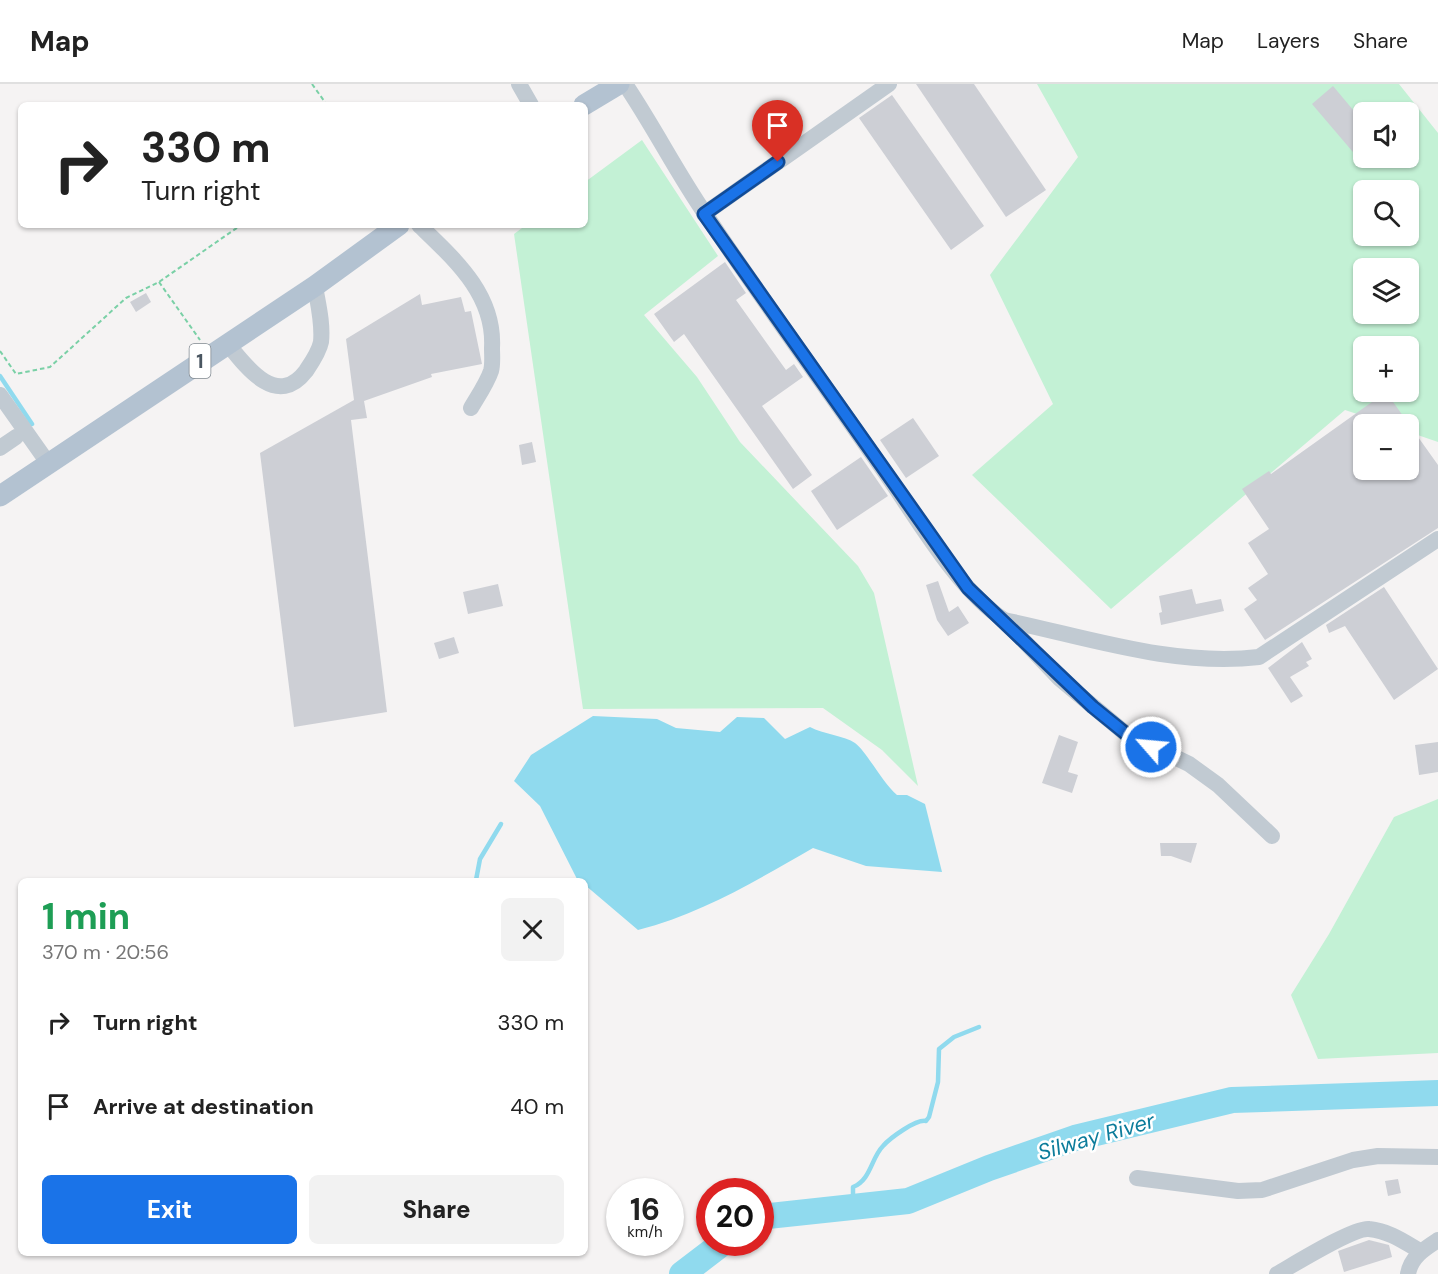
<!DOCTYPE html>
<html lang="en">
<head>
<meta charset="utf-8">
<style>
  body { margin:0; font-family:"DM Sans",sans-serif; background:#f2f2f2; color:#222; height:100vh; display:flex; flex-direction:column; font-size:22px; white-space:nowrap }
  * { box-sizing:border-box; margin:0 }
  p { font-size:20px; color:#767676 }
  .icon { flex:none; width:33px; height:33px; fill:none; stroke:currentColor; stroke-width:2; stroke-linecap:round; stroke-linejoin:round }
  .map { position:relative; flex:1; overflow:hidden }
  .panel { position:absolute; left:18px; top:794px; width:570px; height:378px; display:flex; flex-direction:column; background:#fff; border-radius:9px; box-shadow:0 2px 4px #0004 }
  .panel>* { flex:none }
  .top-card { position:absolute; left:18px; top:18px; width:570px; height:126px; border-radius:9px; box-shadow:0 2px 4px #0004; background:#fff; color:#222; overflow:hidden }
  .tools { position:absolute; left:1353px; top:18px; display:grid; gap:12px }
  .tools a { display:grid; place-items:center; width:66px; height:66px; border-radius:9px; background:#fff; box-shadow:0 2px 4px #0004; font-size:30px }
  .speed { position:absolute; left:606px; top:1094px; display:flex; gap:12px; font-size:30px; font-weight:700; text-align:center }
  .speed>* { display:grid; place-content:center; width:78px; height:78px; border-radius:50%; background:#fff; box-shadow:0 2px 4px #0004; line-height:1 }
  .speed small { font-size:15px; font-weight:400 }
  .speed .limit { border:9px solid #d22; background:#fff; color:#111 }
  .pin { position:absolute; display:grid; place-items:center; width:51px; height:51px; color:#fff; margin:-62px -26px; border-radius:50% 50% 50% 0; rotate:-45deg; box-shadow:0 0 6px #0007 }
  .pin .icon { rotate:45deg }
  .me { position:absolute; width:66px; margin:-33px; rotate:297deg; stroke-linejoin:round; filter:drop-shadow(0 0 4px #0008) }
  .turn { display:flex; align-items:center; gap:21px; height:126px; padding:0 24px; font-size:27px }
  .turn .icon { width:78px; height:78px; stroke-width:2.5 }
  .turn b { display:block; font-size:42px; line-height:51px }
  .round { display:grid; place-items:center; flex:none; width:63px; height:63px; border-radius:9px; background:#f2f2f2 }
  .overview { display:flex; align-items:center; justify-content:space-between; height:102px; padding:0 24px }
  h1 { font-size:36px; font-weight:800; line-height:45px; color:#1e9e55 }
  .primary-button { display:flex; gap:12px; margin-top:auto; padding:12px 24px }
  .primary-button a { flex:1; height:69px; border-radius:9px; background:#1a73e8; color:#fff; font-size:24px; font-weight:800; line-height:69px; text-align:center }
  .primary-button a+a { background:#f2f2f2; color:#222 }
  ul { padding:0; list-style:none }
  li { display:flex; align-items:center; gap:18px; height:84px; padding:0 24px }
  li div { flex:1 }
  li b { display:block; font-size:22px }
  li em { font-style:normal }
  header { display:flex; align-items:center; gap:36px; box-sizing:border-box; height:84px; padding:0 30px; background:#fff; border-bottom:2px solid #e0e0e0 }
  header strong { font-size:28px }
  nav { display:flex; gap:33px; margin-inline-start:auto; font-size:21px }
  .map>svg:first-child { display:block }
</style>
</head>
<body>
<header>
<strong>Map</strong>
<nav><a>Map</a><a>Layers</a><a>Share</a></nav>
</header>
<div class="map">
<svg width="1438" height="1190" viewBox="0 0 1438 1190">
  <rect width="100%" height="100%" fill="#f5f3f3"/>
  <!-- green -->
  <g fill="#c3f1d5" fill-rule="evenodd">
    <path d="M1037,0H1399L1438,49V358L1409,348L1408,340H1387L1345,326L1111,525L972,391L1053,320L990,191L1078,73ZM1364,28H1408V74H1364ZM1364,106H1408V152H1364ZM1364,184H1408V230H1364ZM1364,262H1408V308H1364Z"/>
    <polygon points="642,56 718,172 644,231 697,293 740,358 858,482 874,509 918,702 882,666 823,624 583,625 514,150 526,141 585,141 585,98"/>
    <polygon points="1438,715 1438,969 1318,975 1291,911 1329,850 1394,733"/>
  </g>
  <!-- water -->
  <path fill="#90daee" d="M593,632L657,635L676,644L720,648L737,633L764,634L785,655L810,643C823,650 845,652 855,659C867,668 881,697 897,711H907L925,720L942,788L866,782L813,764C755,797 703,829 638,846L585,801V796L577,795L540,722L514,697L531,671Z"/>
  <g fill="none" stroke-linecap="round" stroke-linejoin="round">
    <!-- stream -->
    <g stroke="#90daee" stroke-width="4.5">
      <polyline points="0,292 32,340"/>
      <polyline points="476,796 480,775 501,740"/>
      <path d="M859,1131L853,1113V1103C871,1096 871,1074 883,1062C890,1054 916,1035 926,1037L929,1033L938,998L939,965L954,953L979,943"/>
    </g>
    <!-- river -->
    <g stroke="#90daee" stroke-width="26">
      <polyline points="760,1133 908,1117 989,1084 1075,1054 1232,1016 1438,1009"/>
      <polyline points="682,1190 724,1158"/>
    </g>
  </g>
  <!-- building -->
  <g fill="#cdcfd5" fill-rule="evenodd">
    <polygon points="916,0 974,0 1046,106 1006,133"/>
    <polygon points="1333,2 1364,39 1364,81 1312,20"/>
    <polygon points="892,11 984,142 951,166 859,34"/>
    <polygon points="725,178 746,209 736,216 786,286 794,280 803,293 762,322 812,391 793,405 684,250 674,258 654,230"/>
    <polygon points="146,209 151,218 136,228 130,218"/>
    <polygon points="420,210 422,221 461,213 465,228 471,227 482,280 431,290 432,293 364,317 367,334 351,336 387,628 294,643 260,369 354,316 346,255"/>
    <path d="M1386,308L1438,381V444L1265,556L1244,525L1257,516L1248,504L1268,490L1248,459L1269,445L1242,405L1269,387L1271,390ZM1364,340H1408V386H1364Z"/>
    <polygon points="913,334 939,372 906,394 880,356"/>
    <polygon points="532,358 536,378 522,381 519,361"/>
    <polygon points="861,373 888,412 837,446 811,407"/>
    <polygon points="938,497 949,528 958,522 969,539 948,552 937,536 926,501"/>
    <polygon points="498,500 503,522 468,530 463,508"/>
    <polygon points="1384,503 1438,585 1394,616 1345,542 1329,549 1326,541"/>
    <polygon points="1192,505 1196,520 1221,515 1224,527 1161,541 1159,529 1162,528 1159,512"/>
    <polygon points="454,553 459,569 439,575 434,559"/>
    <polygon points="1302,558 1312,575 1306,578 1309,582 1290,593 1303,612 1291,619 1268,584"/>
    <polygon points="1059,651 1078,658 1068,688 1078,691 1072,709 1042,699"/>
    <polygon points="1438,658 1438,688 1419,691 1415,661"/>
    <polygon points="1160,759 1197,759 1191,779 1171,772 1161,772"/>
    <polygon points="1398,1095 1401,1109 1388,1112 1385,1097"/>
    <polygon points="1369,1156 1389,1161 1392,1173 1344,1188 1338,1167"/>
  </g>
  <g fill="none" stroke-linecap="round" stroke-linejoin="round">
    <!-- path -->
    <g stroke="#7ad0a6" stroke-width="2" stroke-dasharray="4.5 3" stroke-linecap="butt">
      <polyline points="312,0 327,21"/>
      <polyline points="159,198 200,256"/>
      <polyline points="0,267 16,290 50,283 126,214 159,198 241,141"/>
    </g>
    <!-- minor -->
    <g stroke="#c1cad2" stroke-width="16">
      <polyline points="519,0 531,21"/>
      <path d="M625,0C654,43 677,89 706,131C763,217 824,300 882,384C916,432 956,504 1004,536C1086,553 1173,583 1259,573L1438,455"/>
      <polyline points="704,130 889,0"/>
      <path d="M419,141C454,175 495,210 492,264C492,271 493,280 491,287C487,299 478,312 471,324"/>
      <path d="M227,259C246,283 277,325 306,287C312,278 319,268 321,258C323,239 318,220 315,202"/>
      <polyline points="0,311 48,379"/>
      <polyline points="0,364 16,353"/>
      <polyline points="1004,536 1059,594 1125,649 1189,680 1218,701 1272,752"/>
      <polyline points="1137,1094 1238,1107 1262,1106 1353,1076 1378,1072 1438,1073"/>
      <path d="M1277,1190C1293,1181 1354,1143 1369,1145C1389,1147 1403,1157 1420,1167"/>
      <path d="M1408,1190C1411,1173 1424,1165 1438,1156"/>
    </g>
    <!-- major -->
    <g stroke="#b3c2d1" stroke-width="21">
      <polyline points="584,21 619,0"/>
      <polyline points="0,412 315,202 399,141"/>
    </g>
  </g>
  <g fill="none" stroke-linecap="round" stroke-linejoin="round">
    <!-- route casing -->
    <g stroke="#114b97" stroke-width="15">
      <polyline id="route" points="778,78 704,130 968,504 1093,623 1125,649 1151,663"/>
    </g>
    <!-- route -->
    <use href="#route" stroke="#1a73e8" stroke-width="10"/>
  </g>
  <g text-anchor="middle" stroke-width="5" stroke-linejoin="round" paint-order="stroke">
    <!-- shield labels -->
    <rect fill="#fff" stroke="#808990" stroke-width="1.5" x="189.5" y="260" width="21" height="34" rx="4.5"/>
    <g font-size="20" font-weight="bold" fill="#4a5661">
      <text x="200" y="284">1</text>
    </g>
    <!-- water labels -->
    <g font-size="22" font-style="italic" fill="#0c7c9b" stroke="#fff">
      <text transform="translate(1096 1052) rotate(-16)" y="8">Silway River</text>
    </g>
  </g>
</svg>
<div class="tools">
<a><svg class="icon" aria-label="sound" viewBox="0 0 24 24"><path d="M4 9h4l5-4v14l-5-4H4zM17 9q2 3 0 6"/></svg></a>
<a><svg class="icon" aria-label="search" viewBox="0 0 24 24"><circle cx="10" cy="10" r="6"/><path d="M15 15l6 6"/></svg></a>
<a><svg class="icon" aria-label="layers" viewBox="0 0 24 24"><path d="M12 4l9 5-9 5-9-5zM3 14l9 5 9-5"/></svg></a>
<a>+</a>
<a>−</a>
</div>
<div class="speed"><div>16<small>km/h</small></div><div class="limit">20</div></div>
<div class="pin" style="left:778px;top:78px;background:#d93025"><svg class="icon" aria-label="arrive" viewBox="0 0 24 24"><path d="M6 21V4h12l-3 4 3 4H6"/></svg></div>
<svg class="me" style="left:1151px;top:663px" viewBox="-20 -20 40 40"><circle r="17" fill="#1a73e8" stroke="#fff" stroke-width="3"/><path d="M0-11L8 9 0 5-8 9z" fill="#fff"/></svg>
<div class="top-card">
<div class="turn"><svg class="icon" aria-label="right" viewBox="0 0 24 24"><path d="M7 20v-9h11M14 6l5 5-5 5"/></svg><div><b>330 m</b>Turn right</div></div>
</div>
<section class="panel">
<div class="overview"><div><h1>1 min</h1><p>370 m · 20:56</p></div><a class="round"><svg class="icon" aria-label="close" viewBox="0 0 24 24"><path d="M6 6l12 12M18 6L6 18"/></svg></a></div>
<ul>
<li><svg class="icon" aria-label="right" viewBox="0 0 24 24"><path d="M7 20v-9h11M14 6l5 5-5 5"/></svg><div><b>Turn right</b></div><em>330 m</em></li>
<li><svg class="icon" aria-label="arrive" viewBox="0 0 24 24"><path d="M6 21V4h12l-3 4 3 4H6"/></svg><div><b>Arrive at destination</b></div><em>40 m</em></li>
</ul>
<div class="primary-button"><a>Exit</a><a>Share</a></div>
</section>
</div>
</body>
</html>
